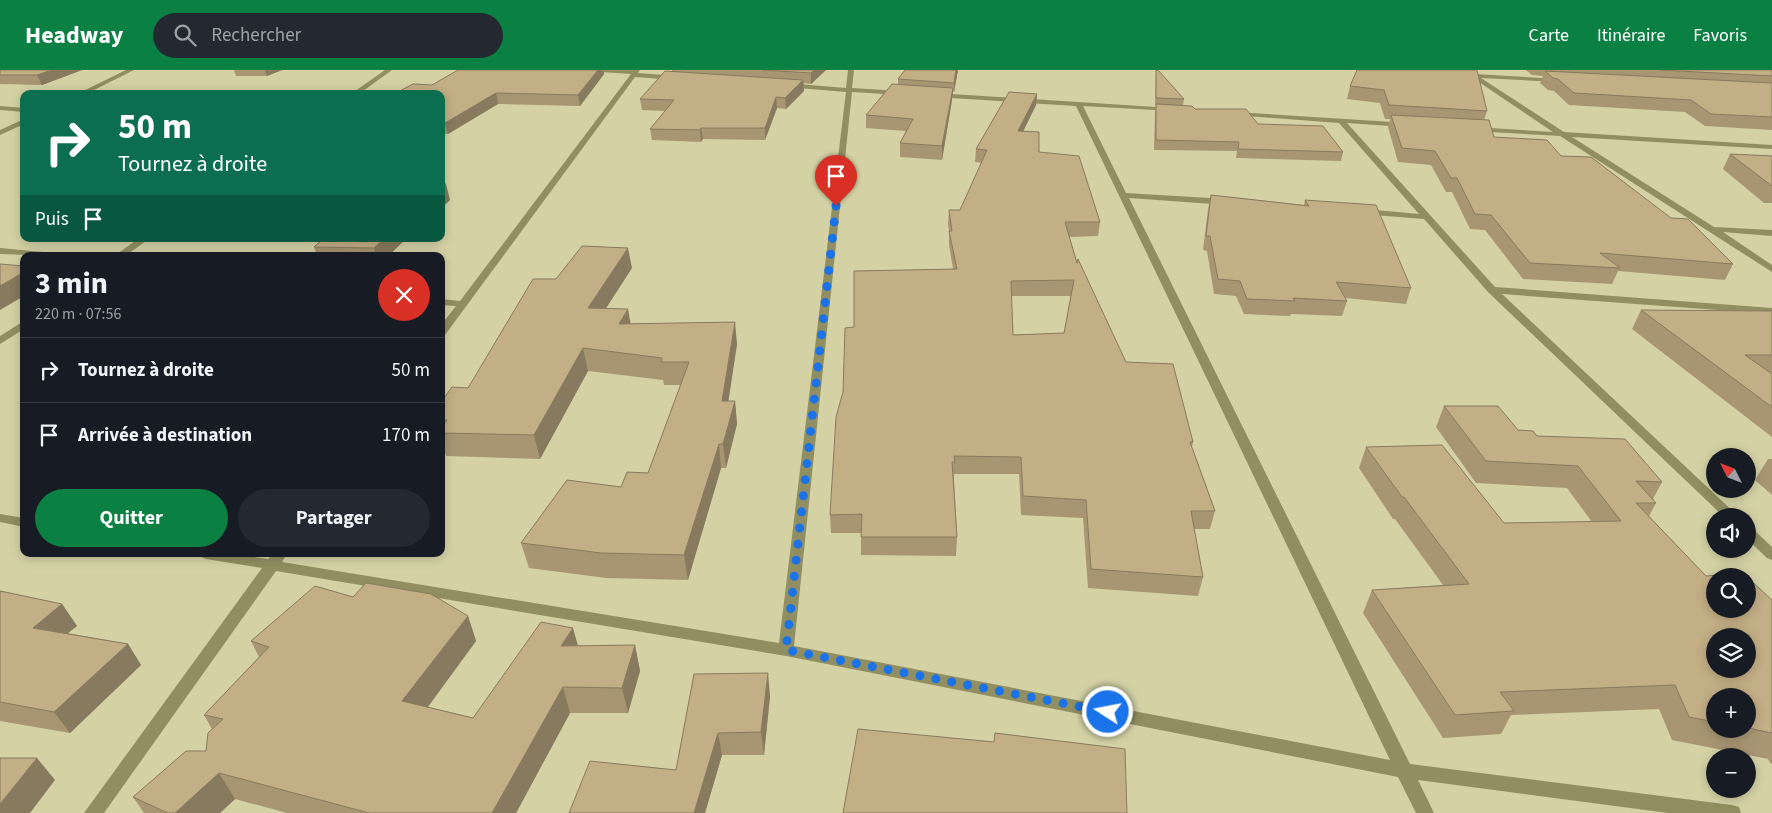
<!DOCTYPE html>
<html lang="fr">
<head>
<meta charset="utf-8">
<style>
  body { margin:0; font-family:"Source Sans 3",sans-serif; background:#242831; color:#f1f3f6; height:100vh; display:flex; flex-direction:column; font-size:19px; white-space:nowrap }
  * { box-sizing:border-box; margin:0 }
  p { font-size:16px; color:#9ea1a6 }
  .icon { flex:none; width:28px; height:28px; fill:none; stroke:currentColor; stroke-width:2; stroke-linecap:round; stroke-linejoin:round }
  .map { position:relative; flex:1; overflow:hidden }
  .panel { position:absolute; left:20px; top:182px; width:425px; height:305px; display:flex; flex-direction:column; background:#171b24; border-radius:10px; box-shadow:0 2px 12px #0003 }
  .panel>* { flex:none }
  .top-card { position:absolute; left:20px; top:20px; width:425px; height:152px; border-radius:10px; box-shadow:0 2px 12px #0003; background:#0b6e4f; color:#fff; overflow:hidden }
  .needle { width:32px; rotate:312deg }
  .controls { position:absolute; left:1706px; top:378px; display:grid; gap:10px }
  .controls a { display:grid; place-items:center; width:50px; height:50px; border-radius:50%; background:#171b24; box-shadow:0 2px 12px #0003; font-size:25px }
  .pin { position:absolute; display:grid; place-items:center; width:42px; height:42px; color:#fff; margin:-51px -21px; border-radius:50% 50% 50% 0; rotate:-45deg; box-shadow:0 0 5px #0007 }
  .pin .icon { rotate:45deg }
  .me { position:absolute; width:55px; margin:-28px; rotate:281deg; stroke-linejoin:round; filter:drop-shadow(0 0 4px #0008) }
  .turn { display:flex; align-items:center; gap:18px; height:105px; padding:0 15px; font-size:22px }
  .turn .icon { width:65px; height:65px; stroke-width:2.5 }
  .turn b { display:block; font-size:35px; line-height:42px }
  .then { display:flex; align-items:center; height:48px; padding:0 15px; background:#0003; gap:10px; font-size:19px }
  .round { display:grid; place-items:center; flex:none; width:52px; height:52px; border-radius:26px; background:#242831 }
  .summary { display:flex; align-items:center; justify-content:space-between; height:85px; padding:0 15px }
  h1 { font-size:30px; font-weight:700; line-height:38px }
  .cta { display:flex; gap:10px; margin-top:auto; padding:10px 15px }
  .cta a { flex:1; height:58px; border-radius:30px; background:#0b8043; color:#fff; font-size:20px; font-weight:700; line-height:58px; text-align:center }
  .cta a+a { background:#242831; color:#f1f3f6 }
  ul { padding:0; list-style:none }
  li { display:flex; align-items:center; gap:15px; height:65px; padding:0 15px; border-top:1px solid #363941 }
  li div { flex:1 }
  li b { display:block; font-size:19px }
  li em { font-style:normal }
  header { display:flex; align-items:center; gap:30px; box-sizing:border-box; height:70px; padding:0 25px; background:#0b8043; color:#fff }
  header strong { font-size:24px }
  nav { display:flex; gap:28px; margin-inline-start:auto; font-size:18px }
  .search { width:350px; height:45px; background:#242831; display:flex; align-items:center; gap:12px; box-sizing:border-box; padding:0 18px; border-radius:28px; color:#9ea1a6; font-size:19px }
  .map>svg:first-child { display:block }
</style>
</head>
<body>
<header>
<strong>Headway</strong>
<div class="search"><svg class="icon" aria-label="search" viewBox="0 0 24 24"><circle cx="10" cy="10" r="6"/><path d="M15 15l6 6"/></svg>Rechercher</div>
<nav><a>Carte</a><a>Itinéraire</a><a>Favoris</a></nav>
</header>
<div class="map">
<svg width="1772" height="743" viewBox="0 0 1772 743">
  <rect width="100%" height="100%" fill="#d4d2a5"/>
  <g fill="none" stroke-linecap="round" stroke-linejoin="round">
    <!-- minor -->
    <g fill="#918f61" fill-rule="evenodd">
      <polygon points="126,0 134,0 86,24 77,24"/>
      <polygon points="385,0 392,0 359,24 351,24"/>
      <polygon points="598,0 640,0 638,3 677,6 680,8 677,10 635,7 445,265 441,266 441,255 456,236 441,235 441,229 460,231 631,4 601,2"/>
      <polygon points="848,0 854,0 852,18 901,21 904,23 901,25 852,22 794,576 1390,690 1076,36 936,27 933,25 936,23 1171,38 1173,39 1173,41 1083,36 1126,123 1227,129 1231,132 1227,135 1129,128 1410,694 1732,735 1739,737 1741,743 1668,743 1418,710 1434,743 1416,743 1398,707 786,586 276,501 104,743 84,743 262,498 206,489 201,487 199,484 234,484 268,489 273,484 287,484 282,492 779,573 846,22 786,17 783,15 786,13 846,18"/>
      <polygon points="1461,0 1468,0 1475,4 1559,9 1560,10 1557,12 1481,8 1564,62 1772,75 1772,79 1572,67 1714,157 1772,160 1772,166 1723,162 1772,195 1772,202 1560,66 1472,61 1472,57 1475,57 1553,62"/>
      <polygon points="0,36 24,38 24,42 0,40"/>
      <polygon points="1236,42 1408,53 1408,57 1405,57 1347,53 1495,217 1772,238 1772,244 1502,224 1738,446 1723,446 1488,222 1424,149 1361,144 1361,140 1364,139 1419,144 1339,53 1234,45 1233,44"/>
      <polygon points="24,49 24,54 0,65 0,60"/>
      <polygon points="138,169 149,169 125,186 114,186"/>
      <polygon points="0,178 54,183 59,186 0,184"/>
      <polygon points="24,251 24,259 0,274 0,266"/>
      <polygon points="0,444 24,448 24,457 0,452"/>
      <polygon points="1748,457 1753,459 1772,477 1772,490 1767,488 1748,470"/>
    </g>
  </g>
  <!-- wall -->
  <g fill="#a89673" fill-rule="evenodd">
    <polygon points="0,0 82,0 42,15 0,14"/>
    <polygon points="234,0 282,0 267,6 236,6"/>
    <polygon points="458,0 603,0 604,4 580,36 498,34 448,64 441,64 441,24 432,15"/>
    <polygon points="672,0 826,0 811,14 804,13 804,21 786,39 777,38 765,70 703,69 701,72 652,70 650,59 665,41 642,40 640,29 672,1"/>
    <polygon points="905,0 958,0 954,22 953,22 952,30 942,90 900,87 900,73 906,61 866,58 866,45 898,15 898,9"/>
    <polygon points="1156,0 1184,29 1183,35 1195,39 1258,54 1343,82 1341,91 1236,88 1237,81 1154,80 1155,42 1156,35 1155,35"/>
    <polygon points="1357,0 1487,41 1484,50 1494,67 1561,86 1671,148 1733,194 1725,210 1618,201 1612,214 1523,209 1485,160 1470,159 1452,122 1446,122 1431,95 1398,92 1388,57 1390,49 1385,49 1380,33 1347,29 1350,16"/>
    <polygon points="1526,0 1772,0 1772,60 1705,56 1685,42 1569,35 1554,21 1548,20 1540,13 1543,6 1532,5"/>
    <path d="M1037,24L1036,35L1023,61L1039,82L1100,152L1098,166L1069,167L1077,193L1126,292L1193,372L1192,377L1215,441L1210,459H1194L1203,507L1198,526L1088,518L1083,448L1021,445L1019,404H954V410L957,467L956,486L861,485V463H831L830,445L843,322L854,257L953,199L949,175V161L948,154L949,140H960L982,93L975,92L976,79ZM1011,226H1071L1064,263L1013,265Z"/>
    <polygon points="1730,84 1772,86 1772,133 1764,133 1723,99"/>
    <polygon points="1211,125 1304,135 1305,130 1411,218 1406,234 1345,228 1347,231 1342,246 1291,244 1290,246 1244,244 1236,226 1214,224 1207,181 1203,180 1208,139"/>
    <polygon points="259,169 406,169 388,186 317,186 314,177 319,172 260,172"/>
    <polygon points="632,198 605,239 630,254 737,274 728,331 735,331 737,354 726,398 721,398 688,510 606,508 529,498 521,473 621,417 648,403 681,315 664,315 663,310 588,301 540,389 446,386 442,374 441,374 441,332 468,318 556,209"/>
    <polygon points="1641,240 1772,241 1772,367 1632,259"/>
    <path d="M1444,336L1537,366L1662,412L1653,429L1656,433L1649,446L1706,506L1772,530V694L1770,693L1768,689L1672,670L1659,639L1511,645L1501,664L1443,668L1363,543L1372,520L1443,515L1395,449H1393L1359,398L1366,377L1504,453L1592,452L1567,418L1476,413L1436,357ZM1715,626H1748V659H1715Z"/>
    <polygon points="1768,389 1772,389 1772,425 1755,410"/>
    <polygon points="0,521 62,534 77,556 67,563 128,574 141,595 70,663 0,651"/>
    <polygon points="353,527 468,546 476,571 428,637 473,648 578,576 635,575 640,601 628,643 570,643 516,743 287,743 235,729 220,743 144,743 133,727 206,681 212,659 204,645 259,587 251,571"/>
    <polygon points="694,604 770,626 764,685 722,685 705,743 569,743 676,700"/>
  </g>
  <!-- shaded-wall -->
  <g fill="#887a5e">
    <polygon points="52,0 82,0 42,15 37,5"/>
    <polygon points="265,0 282,0 267,6"/>
    <polygon points="598,0 603,0 604,4 580,36 578,25"/>
    <polygon points="815,0 826,0 811,14 811,3"/>
    <polygon points="956,0 958,0 954,22 954,13"/>
    <polygon points="803,10 804,21 786,39 785,28"/>
    <polygon points="953,18 952,30 942,90 942,76"/>
    <polygon points="496,23 498,34 448,64 445,53"/>
    <polygon points="1037,24 1036,35 1017,74 1018,61"/>
    <polygon points="776,27 777,38 765,70 765,58"/>
    <polygon points="701,58 703,69 701,72 700,60"/>
    <polygon points="446,114 450,130 441,139 441,119"/>
    <polygon points="384,169 406,169 388,186 376,186 374,178"/>
    <polygon points="628,178 632,198 592,260 588,238"/>
    <polygon points="24,202 24,226 0,240 0,216"/>
    <polygon points="628,239 632,261 619,254"/>
    <polygon points="735,252 737,274 725,354 722,331"/>
    <polygon points="583,278 588,301 540,389 534,365"/>
    <polygon points="735,331 737,354 726,398 723,374"/>
    <polygon points="719,374 721,398 688,510 684,485"/>
    <polygon points="62,534 77,556 48,579 33,558"/>
    <polygon points="468,546 476,571 413,657 402,631"/>
    <polygon points="573,558 580,583 561,576"/>
    <polygon points="128,574 141,595 70,663 54,642"/>
    <polygon points="635,575 640,601 628,643 622,618"/>
    <polygon points="768,603 770,626 764,685 761,662"/>
    <polygon points="563,617 570,643 516,743 492,743"/>
    <polygon points="718,663 722,685 705,743 694,743"/>
    <polygon points="37,688 55,710 30,743 0,743 0,734"/>
    <polygon points="219,703 235,729 220,743 175,743"/>
  </g>
  <!-- building -->
  <g fill="#c3af86" stroke="#887a5e" fill-rule="evenodd">
    <polygon points="0,0 52,0 37,5 0,5"/>
    <polygon points="458,0 598,0 578,25 496,23 445,53 441,53 441,24 394,24 413,14 432,15"/>
    <polygon points="762,0 815,0 811,3"/>
    <polygon points="905,0 956,0 954,13 898,9"/>
    <polygon points="1156,0 1158,0 1184,29 1156,28"/>
    <polygon points="1357,0 1477,0 1487,41 1389,35 1384,20 1350,16"/>
    <polygon points="1660,0 1772,0 1772,6"/>
    <polygon points="665,1 803,10 785,28 776,27 765,58 701,58 700,60 650,59 674,30 640,29"/>
    <polygon points="1545,1 1772,13 1772,47 1711,44 1691,30 1574,23 1558,9 1553,8"/>
    <polygon points="892,14 953,18 942,76 900,73 913,49 866,45"/>
    <path d="M1009,22L1037,24L1018,61L1039,62V82L1079,86L1100,152H1065L1077,193L1078,189L1126,292L1173,294L1193,372H1190L1215,441H1191L1203,507L1091,499L1086,430L1023,426L1021,387L954,386L955,392H952L957,467H861L862,444L830,445L836,347L843,322L845,258L854,257V201L957,199L949,161H952L949,140H960L987,80L976,79ZM1074,210L1064,263L1013,265L1011,211Z"/>
    <polygon points="1156,34 1192,36 1195,39 1246,39 1258,54 1323,56 1343,82 1238,79 1239,72 1156,70"/>
    <polygon points="1391,45 1489,50 1494,67 1547,70 1561,86 1591,87 1671,148 1688,149 1733,194 1600,183 1620,198 1530,193 1491,145 1475,144 1457,108 1451,108 1435,81 1402,78"/>
    <polygon points="1730,84 1772,86 1772,116"/>
    <polygon points="441,114 446,114 441,119"/>
    <polygon points="1211,125 1309,136 1305,130 1376,135 1411,218 1336,212 1347,231 1293,228 1295,231 1247,229 1240,211 1218,209 1210,166 1206,166"/>
    <polygon points="323,169 384,169 374,178 314,177"/>
    <polygon points="582,176 628,178 588,238 628,239 619,254 735,252 722,331 735,331 723,374 719,374 684,485 601,483 521,473 567,410 621,417 627,402 648,403 689,292 661,292 662,288 583,278 534,365 441,363 441,359 447,350 441,350 441,332 452,317 468,318 533,209 556,209"/>
    <polygon points="0,194 24,196 24,202 0,216"/>
    <polygon points="1641,240 1772,241 1772,285 1745,285 1772,304 1772,337"/>
    <path d="M1444,336H1498L1518,360L1533,361L1537,366L1625,369L1662,412L1636,411L1656,433H1636L1706,506L1743,503L1746,506H1715V539H1748V508L1772,530V663L1748,658V626H1715V652L1689,647L1675,615L1500,622L1514,641L1455,645L1372,520L1469,514L1404,427H1402L1366,377L1442,375L1504,453L1621,451L1578,396L1486,391ZM1715,566H1748V599H1715Z"/>
    <polygon points="366,513 431,524 468,546 402,631 473,648 541,552 573,558 561,576 635,575 622,618 563,617 492,743 369,743 219,703 175,743 168,743 133,727 186,681 206,681 208,663 223,649 204,645 269,577 251,571 315,516 353,527"/>
    <polygon points="0,521 62,534 33,558 128,574 54,642 0,632"/>
    <polygon points="768,603 761,662 718,663 694,743 569,743 590,691 676,700 694,604"/>
    <polygon points="858,659 994,672 995,663 1125,679 1127,743 843,743"/>
    <polygon points="0,688 37,688 0,734"/>
  </g>
  <g fill="none" stroke-linecap="round" stroke-linejoin="round">
    <!-- route -->
    <polyline stroke="#1a73e8" stroke-width="9" stroke-dasharray="0 16.2" points="836,136 786,580 1108,642"/>
  </g>
</svg>
<div class="controls">
<a><svg class="needle" viewBox="-14 -14 28 28"><path d="M0-13l5 13h-10z" fill="#e53935"/><path d="M0 13l5-13h-10z" fill="#9ea1a6"/></svg></a>
<a><svg class="icon" aria-label="sound" viewBox="0 0 24 24"><path d="M4 9h4l5-4v14l-5-4H4zM17 9q2 3 0 6"/></svg></a>
<a><svg class="icon" aria-label="search" viewBox="0 0 24 24"><circle cx="10" cy="10" r="6"/><path d="M15 15l6 6"/></svg></a>
<a><svg class="icon" aria-label="layers" viewBox="0 0 24 24"><path d="M12 4l9 5-9 5-9-5zM3 14l9 5 9-5"/></svg></a>
<a>+</a>
<a>−</a>
</div>
<div class="pin" style="left:836px;top:136px;background:#d93025"><svg class="icon" aria-label="arrive" viewBox="0 0 24 24"><path d="M6 21V4h12l-3 4 3 4H6"/></svg></div>
<svg class="me" style="left:1108px;top:642px" viewBox="-20 -20 40 40"><circle r="17" fill="#1a73e8" stroke="#fff" stroke-width="3"/><path d="M0-11L8 9 0 5-8 9z" fill="#fff"/></svg>
<div class="top-card">
<div class="turn"><svg class="icon" aria-label="right" viewBox="0 0 24 24"><path d="M7 20v-9h11M14 6l5 5-5 5"/></svg><div><b>50 m</b>Tournez à droite</div></div>
<div class="then">Puis<svg class="icon" aria-label="arrive" viewBox="0 0 24 24"><path d="M6 21V4h12l-3 4 3 4H6"/></svg></div>
</div>
<section class="panel">
<div class="summary"><div><h1>3 min</h1><p>220 m · 07:56</p></div><a class="round" style="background:#d93025;color:#fff"><svg class="icon" aria-label="close" viewBox="0 0 24 24"><path d="M6 6l12 12M18 6L6 18"/></svg></a></div>
<ul>
<li><svg class="icon" aria-label="right" viewBox="0 0 24 24"><path d="M7 20v-9h11M14 6l5 5-5 5"/></svg><div><b>Tournez à droite</b></div><em>50 m</em></li>
<li><svg class="icon" aria-label="arrive" viewBox="0 0 24 24"><path d="M6 21V4h12l-3 4 3 4H6"/></svg><div><b>Arrivée à destination</b></div><em>170 m</em></li>
</ul>
<div class="cta"><a>Quitter</a><a>Partager</a></div>
</section>
</div>
</body>
</html>
